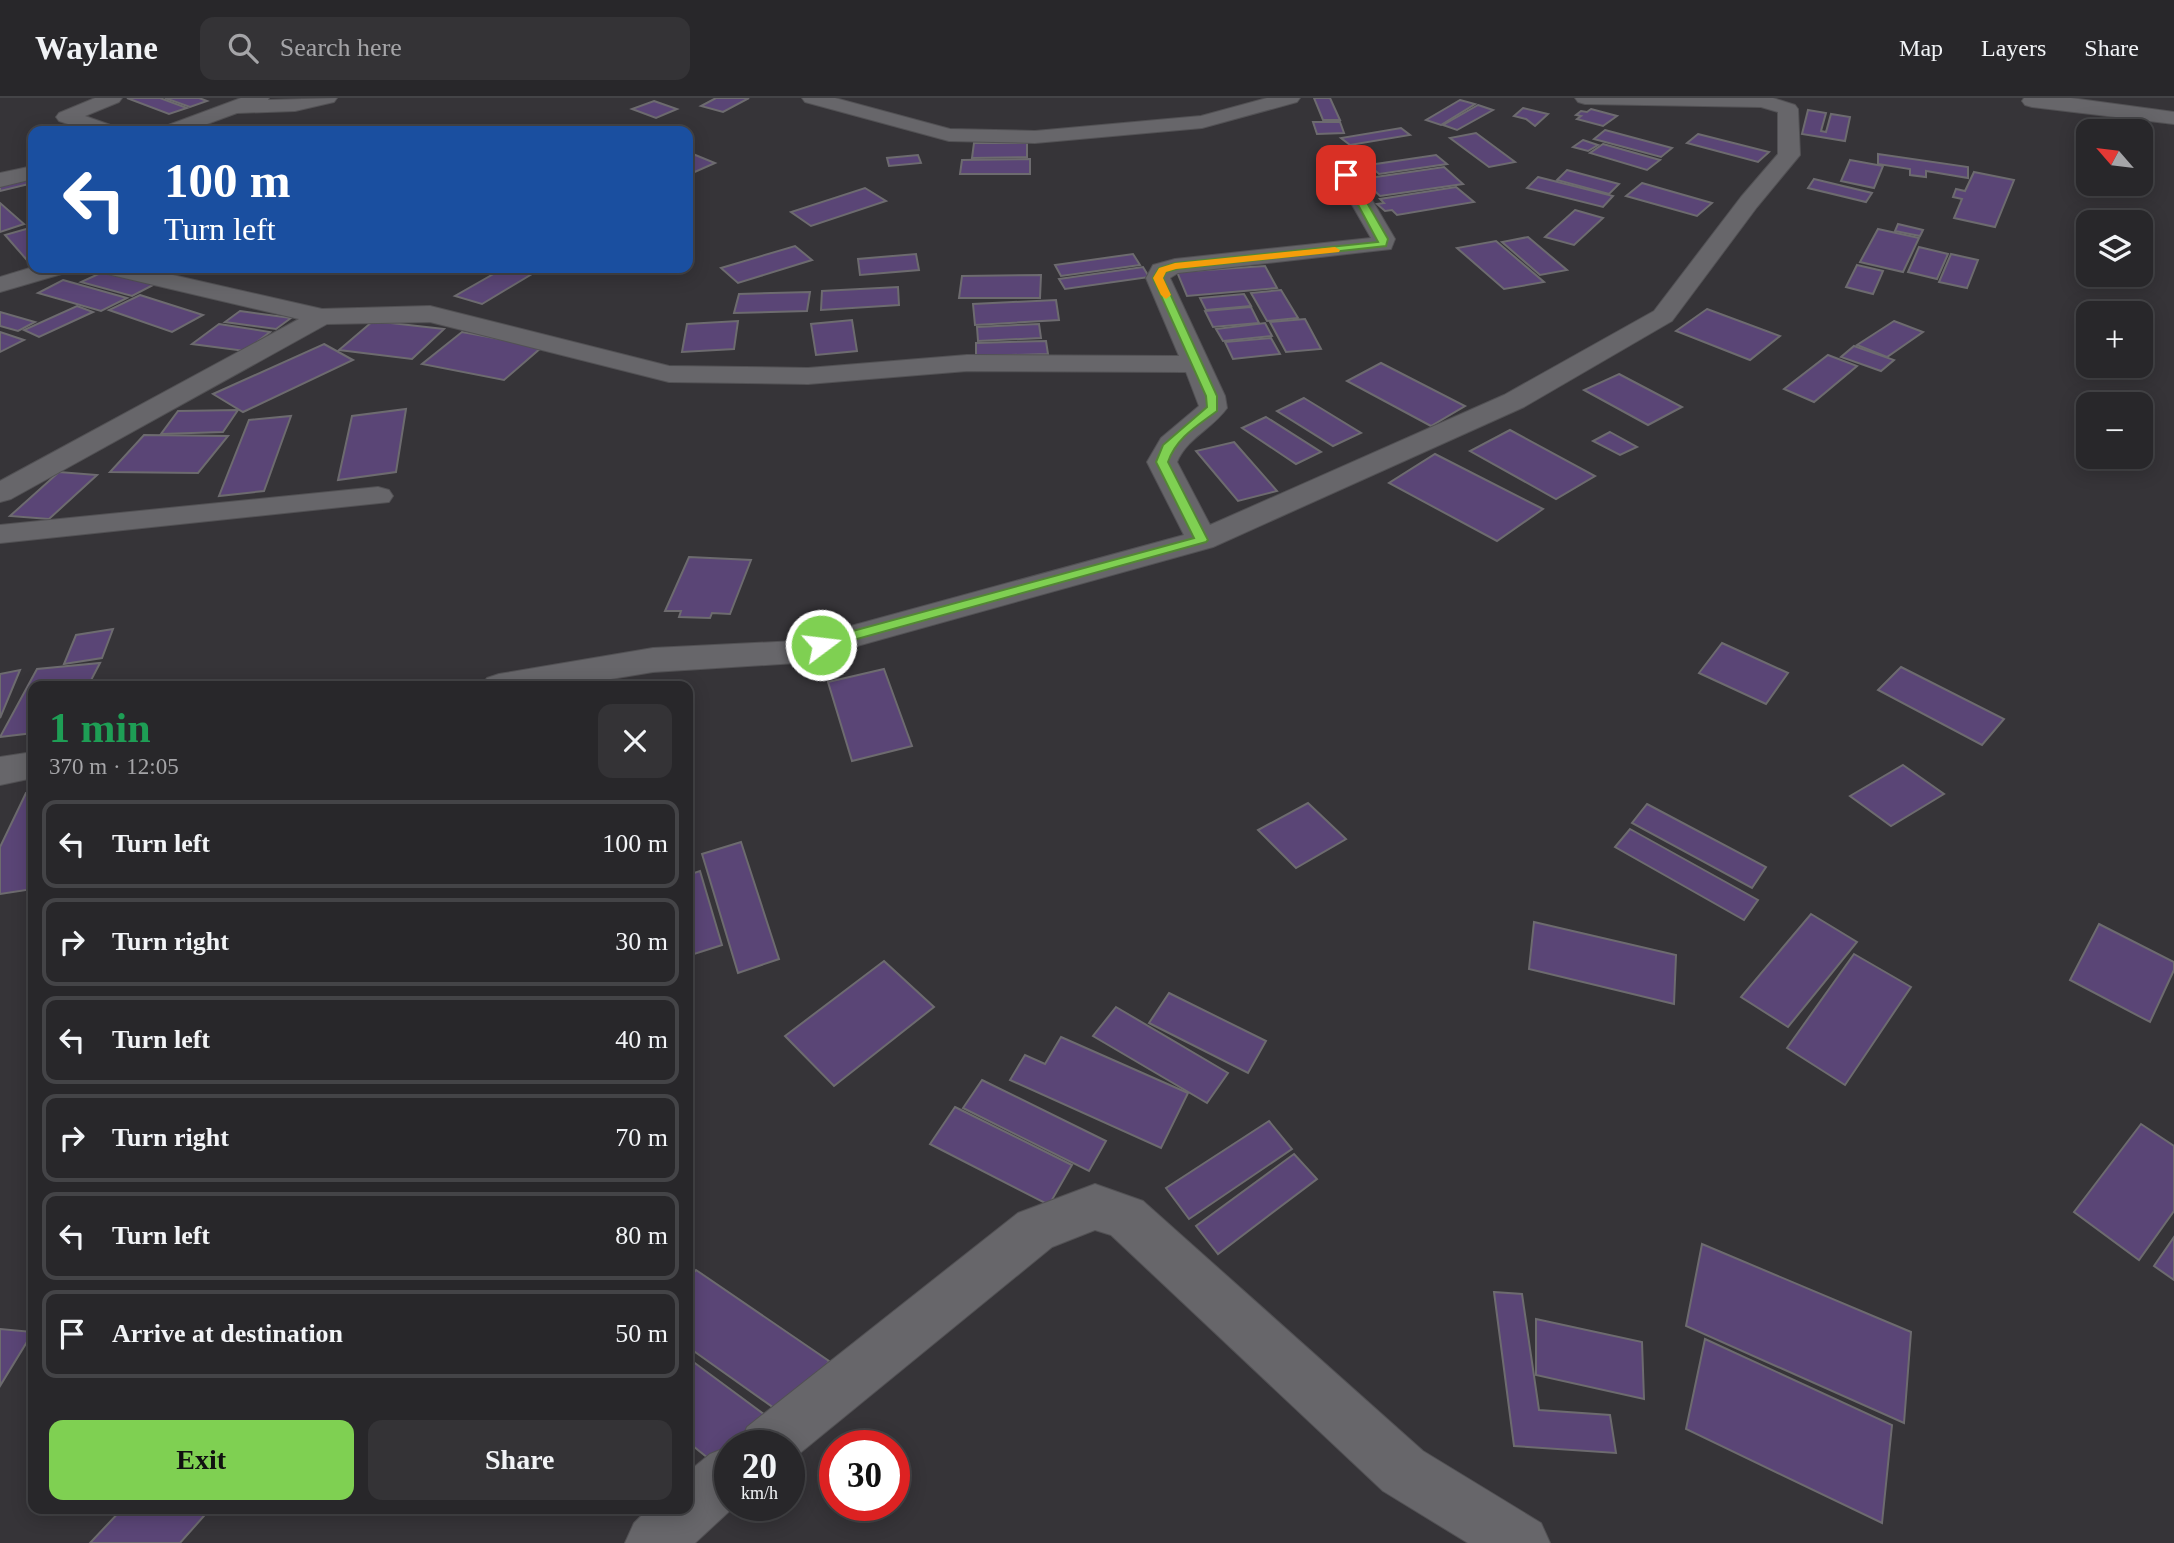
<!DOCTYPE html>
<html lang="en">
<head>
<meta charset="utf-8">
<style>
  body { margin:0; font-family:"Times New Roman",serif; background:#343336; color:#f1f3f6; height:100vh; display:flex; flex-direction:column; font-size:26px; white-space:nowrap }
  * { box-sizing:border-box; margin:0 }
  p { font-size:23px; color:#a5a5a8 }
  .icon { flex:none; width:38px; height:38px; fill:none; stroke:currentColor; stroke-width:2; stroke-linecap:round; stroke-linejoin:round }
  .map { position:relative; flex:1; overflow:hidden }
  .drawer { position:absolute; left:28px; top:583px; width:665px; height:833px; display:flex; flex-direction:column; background:#28272a; border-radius:14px; box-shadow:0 4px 18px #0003,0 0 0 2px #444447 }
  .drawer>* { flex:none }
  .banner { position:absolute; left:28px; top:28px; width:665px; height:147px; border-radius:14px; box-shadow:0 4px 18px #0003,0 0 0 2px #444447; background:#1a4fa0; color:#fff; overflow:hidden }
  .needle { width:46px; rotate:298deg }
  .tools { position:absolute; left:2076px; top:21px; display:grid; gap:14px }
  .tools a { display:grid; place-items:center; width:77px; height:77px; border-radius:14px; background:#28272a; box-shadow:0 4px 18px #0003,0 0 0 2px #444447; font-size:35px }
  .speed { position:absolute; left:714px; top:1332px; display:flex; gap:14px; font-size:35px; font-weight:700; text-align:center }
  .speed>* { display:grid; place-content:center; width:91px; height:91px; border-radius:50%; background:#28272a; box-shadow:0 4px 18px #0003,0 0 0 2px #444447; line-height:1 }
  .speed small { font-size:18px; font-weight:400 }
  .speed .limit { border:10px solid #d22; background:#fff; color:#111 }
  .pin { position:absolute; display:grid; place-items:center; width:60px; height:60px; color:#fff; margin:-30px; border-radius:14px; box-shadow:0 4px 10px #0006 }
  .me { position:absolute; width:77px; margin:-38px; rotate:75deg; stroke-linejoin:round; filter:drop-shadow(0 0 5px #0008) }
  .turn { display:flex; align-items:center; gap:24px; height:147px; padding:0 21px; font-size:32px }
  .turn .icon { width:91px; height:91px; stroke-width:2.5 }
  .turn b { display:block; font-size:49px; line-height:60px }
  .round { display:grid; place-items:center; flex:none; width:74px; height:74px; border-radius:14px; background:#343336 }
  .headline { display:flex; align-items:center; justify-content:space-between; height:119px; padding:0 21px }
  h1 { font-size:42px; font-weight:800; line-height:52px; color:#1e9e55 }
  .button { display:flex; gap:14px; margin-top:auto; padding:14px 21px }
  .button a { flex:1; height:80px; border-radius:14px; background:#7fd052; color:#111; font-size:28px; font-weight:800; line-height:80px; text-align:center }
  .button a+a { background:#343336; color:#f1f3f6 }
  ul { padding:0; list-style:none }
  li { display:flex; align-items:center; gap:21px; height:88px; margin:0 14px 10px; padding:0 7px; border:4px solid #444447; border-radius:14px }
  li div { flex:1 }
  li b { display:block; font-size:26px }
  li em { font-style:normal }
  header { display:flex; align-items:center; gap:42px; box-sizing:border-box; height:98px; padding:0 35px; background:#28272a; border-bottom:2px solid #444447 }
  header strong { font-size:33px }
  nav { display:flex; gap:38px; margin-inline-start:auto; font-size:24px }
  .search { width:490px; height:63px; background:#343336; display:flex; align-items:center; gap:18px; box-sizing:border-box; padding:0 24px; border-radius:14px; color:#a5a5a8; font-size:26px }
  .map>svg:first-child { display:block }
</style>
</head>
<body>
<header>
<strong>Waylane</strong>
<div class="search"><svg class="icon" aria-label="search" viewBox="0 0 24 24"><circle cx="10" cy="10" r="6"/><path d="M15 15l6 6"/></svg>Search here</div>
<nav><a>Map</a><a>Layers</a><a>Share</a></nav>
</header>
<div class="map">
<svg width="2174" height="1445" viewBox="0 0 2174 1445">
  <rect width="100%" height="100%" fill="#363438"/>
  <!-- building -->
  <g fill="#5a4576" stroke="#6d6b6f" stroke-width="2">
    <polygon points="127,0 160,0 187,10 169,16"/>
    <polygon points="165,0 199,0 207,3 190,9"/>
    <polygon points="716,0 749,0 723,14 701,8"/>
    <polygon points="1314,0 1330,0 1340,22 1323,22"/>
    <polygon points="1460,2 1475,6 1441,27 1426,22"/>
    <polygon points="654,3 677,11 656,20 632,11"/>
    <polygon points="1478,7 1493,12 1457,32 1443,27"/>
    <polygon points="1523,10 1548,16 1535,28 1526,21 1514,18"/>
    <polygon points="1591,11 1617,18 1603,28 1577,21 1581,18 1576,17 1581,13 1587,14"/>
    <polygon points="1808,12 1826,15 1821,33 1826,34 1831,16 1850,19 1845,43 1802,36"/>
    <polygon points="1313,24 1340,24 1344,35 1317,36"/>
    <polygon points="1401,30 1410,37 1350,47 1341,40"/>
    <polygon points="1605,32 1672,50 1661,59 1594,41"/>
    <polygon points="1476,35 1515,64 1489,69 1450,40"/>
    <polygon points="1698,36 1769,54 1758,64 1687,45"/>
    <polygon points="1583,42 1598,47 1588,53 1573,49"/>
    <polygon points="974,45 1027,45 1027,59 972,60"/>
    <polygon points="1603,46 1660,62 1647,72 1590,55"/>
    <polygon points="688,54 715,65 688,77"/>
    <polygon points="1878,56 1968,69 1968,80 1926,73 1926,79 1910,77 1910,71 1878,66"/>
    <polygon points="918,57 921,65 889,68 887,60"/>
    <polygon points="1436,57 1447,66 1379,76 1369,67"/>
    <polygon points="1030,61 1030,76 960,76 962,62"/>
    <polygon points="1850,62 1883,68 1874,90 1841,83"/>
    <polygon points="1444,69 1463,86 1380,98 1362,81"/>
    <polygon points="1567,72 1619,86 1609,96 1557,82"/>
    <polygon points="1974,74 2014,82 1995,129 1954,120 1962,101 1953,99 1956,91 1965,93"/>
    <polygon points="31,79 33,85 0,93 0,87"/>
    <polygon points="1538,79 1613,98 1603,109 1527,90"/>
    <polygon points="1814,81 1872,95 1866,104 1808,90"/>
    <polygon points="1642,85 1712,105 1697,118 1626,98"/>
    <polygon points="1456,89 1474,104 1397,117 1392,112 1385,113 1377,106 1384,105 1380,101"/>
    <polygon points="865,90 886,103 811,128 791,114"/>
    <polygon points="0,105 24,126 0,134"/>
    <polygon points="1575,112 1603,120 1574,147 1545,139"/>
    <polygon points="1898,126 1923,132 1920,138 1895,133"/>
    <polygon points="33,129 33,169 5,137"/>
    <polygon points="1878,131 1919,140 1903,174 1860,164"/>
    <polygon points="1528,139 1567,172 1540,177 1502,144"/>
    <polygon points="1496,143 1544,184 1504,191 1457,150"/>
    <polygon points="795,148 812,162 738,185 721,170"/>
    <polygon points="1919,149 1948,156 1937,181 1908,174"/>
    <polygon points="916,156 919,172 860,177 858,161"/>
    <polygon points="1133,156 1140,167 1061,178 1055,167"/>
    <polygon points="1951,156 1978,162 1967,190 1939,184"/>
    <polygon points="1857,167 1883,173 1873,196 1846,189"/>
    <polygon points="1265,168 1277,190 1187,198 1177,174"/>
    <polygon points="1143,169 1149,179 1065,191 1059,181"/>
    <polygon points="504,170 532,176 482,206 455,198"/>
    <polygon points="105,173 155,186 132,198 81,184"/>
    <polygon points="1041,177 1040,200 959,200 962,178"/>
    <polygon points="63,182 127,200 101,213 38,195"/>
    <polygon points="898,189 899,207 821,212 822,193"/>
    <polygon points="1281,192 1298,220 1267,223 1251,195"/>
    <polygon points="810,194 807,213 734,215 739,196"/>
    <polygon points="1244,196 1251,208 1206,212 1200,200"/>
    <polygon points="140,197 203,217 172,234 109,212"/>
    <polygon points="1056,202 1059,222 975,227 973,206"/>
    <polygon points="77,208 93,214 39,239 24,232"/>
    <polygon points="1251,209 1259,225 1213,229 1205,213"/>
    <polygon points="1707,211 1780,238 1750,262 1676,233"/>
    <polygon points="240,213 291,220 276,231 225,224"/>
    <polygon points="0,214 35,224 18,233 0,228"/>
    <polygon points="1305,221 1321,251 1286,254 1270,224"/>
    <polygon points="852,222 857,253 816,257 811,226"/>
    <polygon points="373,223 444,231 412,261 339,252"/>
    <polygon points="738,223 734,251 682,254 687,226"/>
    <polygon points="1894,223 1923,234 1887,259 1857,247"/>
    <polygon points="1265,225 1272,238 1223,243 1216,231"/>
    <polygon points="219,226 270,234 245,253 192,246"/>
    <polygon points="1039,226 1041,240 978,243 977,229"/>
    <polygon points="0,234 24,242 0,254"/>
    <polygon points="462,234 542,249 504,282 422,266"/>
    <polygon points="1271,240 1280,256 1233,261 1225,244"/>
    <polygon points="1046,243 1048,256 976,258 976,245"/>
    <polygon points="324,246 353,262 243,314 213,296"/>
    <polygon points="1854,248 1894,262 1881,273 1841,259"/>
    <polygon points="1828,257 1857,268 1814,304 1784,291"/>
    <polygon points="1381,265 1465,308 1431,328 1347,283"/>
    <polygon points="1619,276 1682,309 1648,327 1584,292"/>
    <polygon points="1304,300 1361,335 1333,348 1277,313"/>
    <polygon points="406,311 396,374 338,382 352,318"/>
    <polygon points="238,312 223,334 161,336 178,313"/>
    <polygon points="291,318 264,393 219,398 249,322"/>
    <polygon points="1266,319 1321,354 1296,366 1242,330"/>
    <polygon points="1510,332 1595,378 1556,401 1470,353"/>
    <polygon points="1610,334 1637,349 1620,357 1593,343"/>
    <polygon points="144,337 228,338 198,375 110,374"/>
    <polygon points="1234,344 1277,393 1238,403 1196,353"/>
    <polygon points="1435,356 1543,411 1497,443 1389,385"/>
    <polygon points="59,374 97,377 49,421 10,418"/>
    <polygon points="689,459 751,462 730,516 712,515 710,520 679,519 681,513 665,513"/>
    <polygon points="113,531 102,560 64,566 76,537"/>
    <polygon points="1722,545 1788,575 1766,606 1699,575"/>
    <polygon points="100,565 88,588 33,588 33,635 0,639 37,571"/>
    <polygon points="1901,569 2004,621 1982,647 1878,592"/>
    <polygon points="884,571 912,648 852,663 828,584"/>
    <polygon points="20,572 0,620 0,576"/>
    <polygon points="1903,667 1944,696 1891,728 1850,698"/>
    <polygon points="33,694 33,791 0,796 0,749 26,695"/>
    <polygon points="1308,705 1346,741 1296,770 1258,732"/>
    <polygon points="1647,706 1766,769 1752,790 1632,725"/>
    <polygon points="1630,731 1758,802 1744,822 1615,749"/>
    <polygon points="741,744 779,861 738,875 702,756"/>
    <polygon points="700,773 722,847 688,858 688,777"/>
    <polygon points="1811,816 1857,844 1788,929 1741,899"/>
    <polygon points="1534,824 1676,857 1674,906 1529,871"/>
    <polygon points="2099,826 2174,864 2174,872 2150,924 2070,882"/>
    <polygon points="1854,856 1911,889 1845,987 1787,950"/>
    <polygon points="884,863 934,909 834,988 785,938"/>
    <polygon points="1169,895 1266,943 1248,975 1149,925"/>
    <polygon points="1116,909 1228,975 1207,1005 1093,938"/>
    <polygon points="1061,939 1188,995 1161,1050 1010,982 1025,957 1045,966"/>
    <polygon points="982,982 1106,1043 1089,1073 963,1010"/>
    <polygon points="955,1009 1072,1067 1049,1107 930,1046"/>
    <polygon points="1269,1023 1292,1051 1189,1121 1166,1090"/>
    <polygon points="2141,1026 2174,1048 2174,1113 2139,1162 2074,1114"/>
    <polygon points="1294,1056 1317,1081 1218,1156 1196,1128"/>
    <polygon points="2174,1139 2174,1182 2154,1168"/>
    <polygon points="1702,1146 1911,1234 1904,1325 1686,1228"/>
    <polygon points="696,1172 829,1263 788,1320 688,1249 688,1182"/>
    <polygon points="1494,1194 1522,1196 1539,1312 1610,1317 1616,1355 1514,1348"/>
    <polygon points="1536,1221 1642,1244 1644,1301 1536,1277"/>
    <polygon points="0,1231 33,1234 0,1288"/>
    <polygon points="1705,1241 1892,1327 1882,1425 1686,1331"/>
    <polygon points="688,1260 765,1317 742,1348 730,1348 730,1364 723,1372 688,1344"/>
    <polygon points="123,1410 211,1410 180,1445 90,1445"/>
  </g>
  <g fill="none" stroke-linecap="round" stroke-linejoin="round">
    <!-- minor casing -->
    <g stroke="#525154" stroke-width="2">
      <g id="minor">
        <polygon points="95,0 122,0 119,4 85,18 116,29 119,33 89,33 59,23 56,19 59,15"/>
        <polygon points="241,0 269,0 268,2 337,0 334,4 295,13 237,15 188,33 160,33 163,29"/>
        <polygon points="802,0 835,0 950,31 1035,33 1201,18 1267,0 1300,0 1297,4 1202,30 1035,45 949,43 805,4"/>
        <path d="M1575,0H1773L1795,7L1798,11L1800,57L1757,109L1672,223L1524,309L1213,449L796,565L653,574L569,588H481L487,580L499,576L653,550L796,543L1184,437L1147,364L1161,340L1199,308L1186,274L967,273L808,286L669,284L430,224L327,226L11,401L0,404V383L299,221L103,175L100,170H142L322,211L430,208L669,268L808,270L967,257L1179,258L1146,180L1153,167L1175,161L1371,140L1323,56L1326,51H1342L1395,141L1391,151L1178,175L1170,180L1225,298L1227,310C1212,331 1187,340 1177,364L1210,427L1504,297L1654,213L1741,99L1778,56V14L1761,9L1585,6L1578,4Z"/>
        <polygon points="2024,0 2071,0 2174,14 2174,26 2032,9 2025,7 2022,3"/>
        <polygon points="33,68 33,81 0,89 0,75"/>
        <polygon points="33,169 68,170 65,175 0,194 0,179"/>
        <polygon points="378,389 389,392 393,398 389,404 0,445 0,427"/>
        <polygon points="33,654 33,680 0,687 0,659"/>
        <polygon points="1095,1086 1143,1103 1423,1353 1541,1425 1550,1445 1468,1445 1383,1393 1111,1137 1095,1132 1052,1149 789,1364 789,1348 739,1348 747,1329 1018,1115"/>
        <polygon points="730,1348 730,1407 736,1407 695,1445 625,1445 634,1425 649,1410 688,1410 688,1374 710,1356"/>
      </g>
    </g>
    <!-- minor -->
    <use href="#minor" fill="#67666a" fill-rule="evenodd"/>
  </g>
  <!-- route -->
  <path fill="#7fd052" stroke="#538735" stroke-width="2" d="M1346,74L1351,77L1388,141L1386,148L1177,171L1166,174L1163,180L1217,298V313C1197,328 1176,340 1168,364L1208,442L1206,444L821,551L816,550V543L1194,440L1156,364L1163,347L1207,309L1206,298L1153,180L1159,170L1175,165L1378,144L1342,77Z"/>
  <!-- slow -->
  <polygon fill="#f59e0b" points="1335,149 1340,152 1339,154 1176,171 1166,174 1163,180 1171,197 1166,201 1161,197 1153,180 1159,170 1175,165"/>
</svg>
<div class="tools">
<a><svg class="needle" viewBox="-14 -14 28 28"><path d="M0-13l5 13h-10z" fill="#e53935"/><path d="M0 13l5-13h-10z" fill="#a5a5a8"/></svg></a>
<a><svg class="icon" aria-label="layers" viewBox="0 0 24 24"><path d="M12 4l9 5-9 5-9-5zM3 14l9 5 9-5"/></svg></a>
<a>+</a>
<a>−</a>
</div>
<div class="speed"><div>20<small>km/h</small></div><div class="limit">30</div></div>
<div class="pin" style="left:1346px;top:77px;background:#d93025"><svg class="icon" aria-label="arrive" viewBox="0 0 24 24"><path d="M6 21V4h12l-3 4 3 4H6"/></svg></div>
<svg class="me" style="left:821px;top:547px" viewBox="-20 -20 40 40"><circle r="17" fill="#7fd052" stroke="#fff" stroke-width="3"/><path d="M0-11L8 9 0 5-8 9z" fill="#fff"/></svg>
<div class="banner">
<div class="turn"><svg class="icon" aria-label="left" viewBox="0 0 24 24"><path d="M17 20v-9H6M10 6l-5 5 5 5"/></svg><div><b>100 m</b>Turn left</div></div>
</div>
<section class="drawer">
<div class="headline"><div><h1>1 min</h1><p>370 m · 12:05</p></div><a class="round"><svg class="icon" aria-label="close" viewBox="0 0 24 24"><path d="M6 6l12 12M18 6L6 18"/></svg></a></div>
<ul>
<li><svg class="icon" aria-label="left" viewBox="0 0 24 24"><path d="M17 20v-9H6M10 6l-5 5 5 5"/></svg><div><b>Turn left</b></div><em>100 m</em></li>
<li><svg class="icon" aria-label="right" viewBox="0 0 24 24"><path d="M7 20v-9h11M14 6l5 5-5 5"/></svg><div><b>Turn right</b></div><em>30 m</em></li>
<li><svg class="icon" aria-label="left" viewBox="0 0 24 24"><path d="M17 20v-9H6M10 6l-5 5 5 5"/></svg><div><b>Turn left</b></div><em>40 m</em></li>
<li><svg class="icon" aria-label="right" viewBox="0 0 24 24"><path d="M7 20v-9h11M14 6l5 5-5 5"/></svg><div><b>Turn right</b></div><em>70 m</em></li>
<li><svg class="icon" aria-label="left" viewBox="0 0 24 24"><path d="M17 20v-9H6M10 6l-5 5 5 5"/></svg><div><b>Turn left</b></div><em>80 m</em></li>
<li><svg class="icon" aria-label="arrive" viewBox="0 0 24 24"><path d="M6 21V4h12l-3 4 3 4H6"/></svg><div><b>Arrive at destination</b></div><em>50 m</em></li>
</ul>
<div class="button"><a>Exit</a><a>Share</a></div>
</section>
</div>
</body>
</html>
